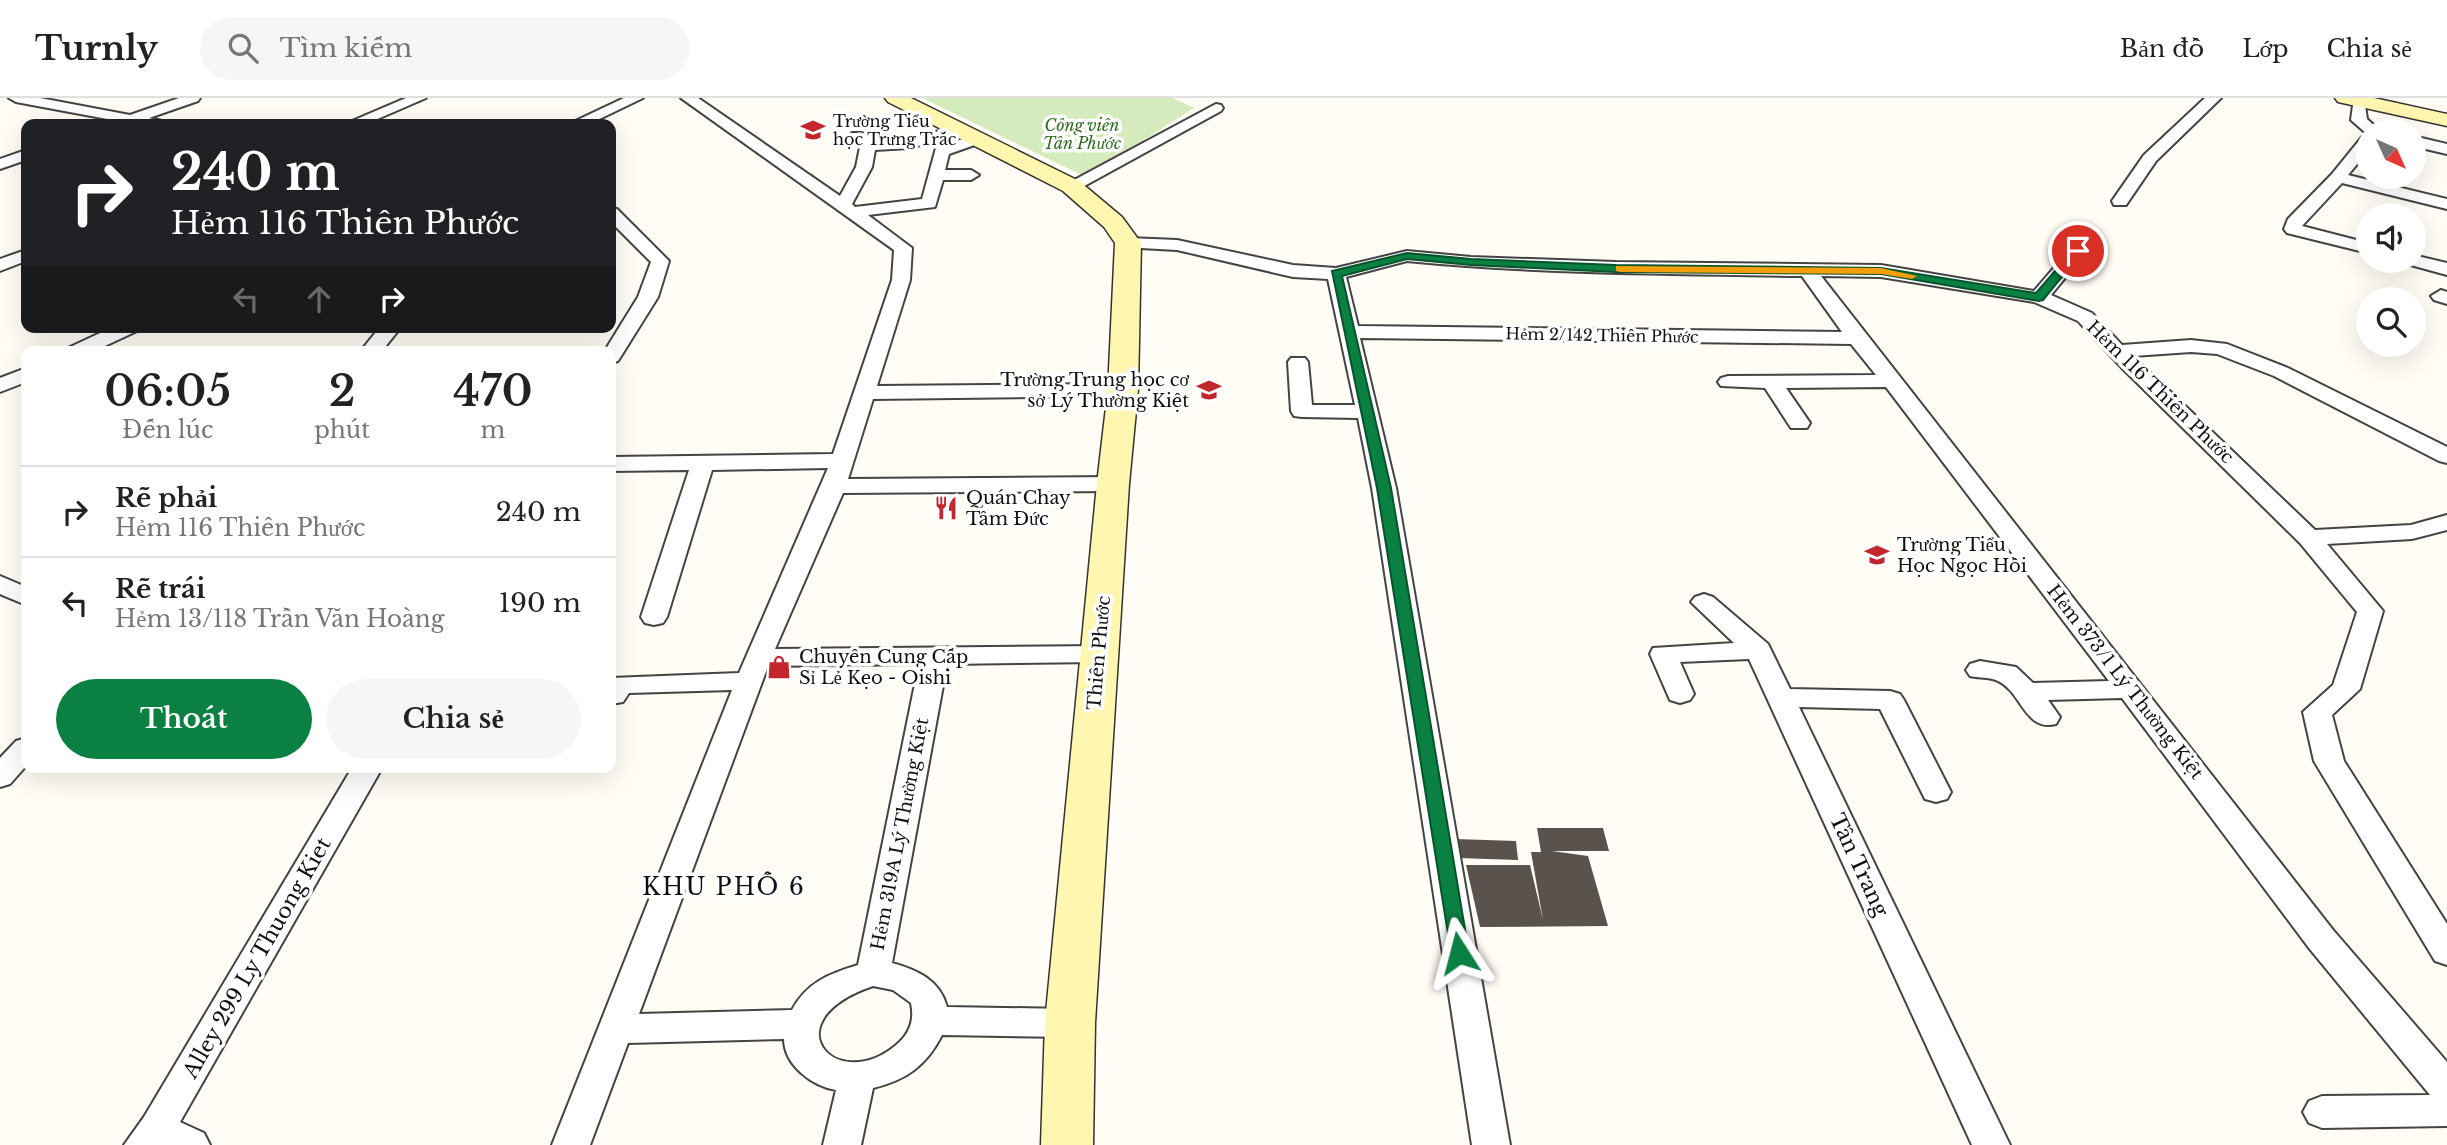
<!DOCTYPE html>
<html lang="vi">
<head>
<meta charset="utf-8">
<style>
  body { margin:0; font-family:"Libre Baskerville",serif; background:#f6f6f6; color:#222; height:100vh; display:flex; flex-direction:column; font-size:26px; white-space:nowrap }
  * { box-sizing:border-box; margin:0 }
  p { font-size:23px; color:#767676 }
  .icon { flex:none; width:38px; height:38px; fill:none; stroke:currentColor; stroke-width:2; stroke-linecap:round; stroke-linejoin:round }
  .map { position:relative; flex:1; overflow:hidden }
  .drawer { position:absolute; left:21px; top:248px; width:595px; height:427px; display:flex; flex-direction:column; background:#fff; border-radius:14px; box-shadow:0 7px 28px #0002 }
  .drawer>* { flex:none }
  .guide { position:absolute; left:21px; top:21px; width:595px; height:214px; border-radius:14px; box-shadow:0 7px 28px #0002; background:#202124; color:#fff; overflow:hidden }
  .needle { width:46px; rotate:135deg }
  .buttons { position:absolute; left:2356px; top:21px; display:grid; gap:14px }
  .buttons a { display:grid; place-items:center; width:70px; height:70px; border-radius:50%; background:#fff; box-shadow:0 7px 28px #0002; font-size:35px }
  .pin { position:absolute; display:grid; place-items:center; width:60px; height:60px; color:#fff; margin:-30px; border:4px solid #fff; border-radius:50%; box-shadow:0 2px 7px #0007 }
  .me { position:absolute; width:77px; margin:-38px; rotate:351deg; stroke-linejoin:round; filter:drop-shadow(0 0 5px #0008) }
  .turn { display:flex; align-items:center; gap:24px; height:147px; padding:0 35px; font-size:32px }
  .turn .icon { width:91px; height:91px; stroke-width:2.5 }
  .turn b { display:block; font-size:49px; line-height:60px }
  .lanes { display:flex; align-items:center; height:66px; padding:0 35px; background:#0003; justify-content:center; gap:35px; direction:ltr }
  .lanes .off { opacity:.35 }
  .eta { display:flex; justify-content:space-evenly; align-items:center; height:119px; text-align:center }
  .eta b { font-size:42px; font-weight:600; line-height:49px }
  .primary-button { display:flex; gap:14px; margin-top:auto; padding:14px 35px }
  .primary-button a { flex:1; height:80px; border-radius:42px; background:#0b8043; color:#fff; font-size:28px; font-weight:600; line-height:80px; text-align:center }
  .primary-button a+a { background:#f6f6f6; color:#222 }
  ul { padding:0; list-style:none }
  li { display:flex; align-items:center; gap:21px; height:91px; padding:0 35px; border-top:2px solid #e0e0e0 }
  li div { flex:1 }
  li b { display:block; font-size:26px }
  li em { font-style:normal }
  header { display:flex; align-items:center; gap:42px; box-sizing:border-box; height:98px; padding:0 35px; background:#fff; border-bottom:2px solid #e0e0e0 }
  header strong { font-size:33px }
  nav { display:flex; gap:38px; margin-inline-start:auto; font-size:24px }
  .search { width:490px; height:63px; background:#f6f6f6; display:flex; align-items:center; gap:18px; box-sizing:border-box; padding:0 24px; border-radius:38px; color:#767676; font-size:26px }
  .map>svg:first-child { display:block }
</style>
</head>
<body>
<header>
<strong>Turnly</strong>
<div class="search"><svg class="icon" aria-label="search" viewBox="0 0 24 24"><circle cx="10" cy="10" r="6"/><path d="M15 15l6 6"/></svg>Tìm kiếm</div>
<nav><a>Bản đồ</a><a>Lớp</a><a>Chia sẻ</a></nav>
</header>
<div class="map">
<svg width="2447" height="1047" viewBox="0 0 2447 1047">
  <rect width="100%" height="100%" fill="#fffdf5"/>
  <!-- green -->
  <polygon fill="#d5ebbd" points="922,0 1173,0 1194,10 1086,79"/>
  <!-- building -->
  <g fill="#5a524d">
    <polygon points="1537,730 1603,730 1609,753 1552,753 1588,758 1608,828 1480,829 1466,767 1530,767 1543,822 1531,754 1541,754"/>
    <polygon points="1455,741 1516,743 1518,762 1457,760"/>
  </g>
  <g fill="none" stroke-linecap="round" stroke-linejoin="round">
    <!-- street casing -->
    <g stroke="#444" stroke-width="4">
      <g id="street">
        <polygon points="9,0 40,0 130,17 179,0 200,0 198,3 149,20 162,23 164,26 134,26 16,4"/>
        <polygon points="406,0 426,0 366,26 345,26"/>
        <polygon points="624,0 643,0 589,26 569,26"/>
        <path d="M681,0H698L840,98L856,69L860,49L849,38L852,35H862L872,43L909,40L961,28L969,33L966,36L909,50L875,52L872,69L852,106L855,109L922,101L936,50L977,36L985,41L983,44L949,56L945,72H971L979,77L971,82H943L935,109L868,117L912,150L910,182L877,288L1123,286L1130,288L1134,292L1130,296L1123,298L873,301L848,381L1113,379L1121,381L1125,386L1121,391L1113,393L843,395L775,551L1099,548L1109,550L1112,556L1109,562L1099,564L947,566L892,865C917,872 940,882 947,909L1070,911L1082,915L1088,925L1082,935L1070,939L942,937C926,968 906,982 873,990L861,1047H823L836,992C812,988 784,967 784,941L628,945L590,1047H552L732,592L629,595L623,604L611,606V580L739,575L828,370L712,372L667,519L663,525L654,527L645,525L641,519L689,372L611,373V359L833,356L892,182L894,152ZM919,566L858,867C829,876 807,884 792,912L639,916L768,568ZM873,888L893,892L911,905C915,923 909,937 895,948C835,997 770,923 873,888Z"/>
        <polygon points="2205,0 2221,0 2156,63 2126,107 2114,107 2112,103 2144,57"/>
        <polygon points="2354,0 2364,0 2367,21 2380,33 2368,33 2367,36 2351,22"/>
        <polygon points="1216,6 1221,7 1223,10 1221,13 1077,92 1065,92 1063,88"/>
        <polygon points="2368,37 2368,53 2348,77 2447,101 2447,111 2342,85 2302,128 2368,145 2368,155 2287,135 2284,131 2288,121 2332,76 2362,39"/>
        <polygon points="2413,38 2447,46 2447,56 2413,48"/>
        <polygon points="26,52 26,62 0,71 0,61"/>
        <polygon points="611,110 617,111 669,163 658,199 618,263 611,265 611,254 604,254 638,199 651,164 611,124"/>
        <path d="M1128,140L1177,142L1293,167L1336,170L1407,153L1471,159L1616,164L1881,167L2034,193L2072,149L2078,148L2087,153L2051,197L2092,215L2122,247L2191,242L2227,246L2288,270L2447,349V365L2439,363L2274,278L2217,256L2191,254L2133,258L2315,432L2411,427L2447,417V432L2412,441L2327,446L2383,513L2360,591L2332,617L2344,663L2447,826V867L2435,863L2314,663L2303,614L2333,587L2357,514L2300,445L2122,270L2078,223L2034,204L1881,179L1821,178L2333,832L2447,964V1028L2322,1030L2309,1025L2303,1014L2309,1003L2322,998L2430,997L2309,850L2122,600L2048,602L2060,619L2056,626C2025,634 2022,594 1998,583C1991,579 1978,580 1970,578L1966,572L1970,566L1980,563L2016,569L2033,585L2109,583L1886,289L1786,290L1810,325L1807,330H1791L1765,290L1721,288L1718,284L1721,280L1728,278L1876,277L1851,246L1360,240L1396,390L1510,1047H1472L1372,390L1358,320L1302,319L1294,318L1291,313L1288,264L1291,260H1305L1308,264L1312,307H1355L1328,181L1293,179L1177,152L1122,149L1119,145L1122,141ZM1407,163C1539,176 1670,176 1802,178L1842,234L1358,228L1346,179Z"/>
        <polygon points="26,152 26,163 0,173 0,161"/>
        <polygon points="2413,157 2447,165 2447,177 2407,166 2404,163 2413,163"/>
        <polygon points="2441,192 2447,194 2447,206 2434,202 2431,198"/>
        <polygon points="113,229 140,229 137,233 92,254 65,254 68,250"/>
        <polygon points="380,229 401,229 381,254 360,254"/>
        <polygon points="26,270 26,284 0,294 0,280"/>
        <polygon points="0,478 26,489 26,507 0,496"/>
        <polygon points="1704,496 1713,499 1768,546 1790,591 1890,593 1900,596 1904,602 1951,694 1947,701 1936,704 1925,701 1880,611 1799,609 2010,1047 1972,1047 1749,561 1680,564 1694,596 1690,602 1680,605 1670,602 1650,556 1653,550 1734,545 1691,504 1695,499"/>
        <polygon points="26,640 26,668 10,686 0,689 0,660 16,643"/>
        <polygon points="352,670 382,670 180,1024 204,1035 210,1047 124,1047 144,1019"/>
      </g>
    </g>
    <!-- secondary casing -->
    <g stroke="#333" stroke-width="3">
      <g id="secondary">
        <polygon points="885,0 911,0 1079,83 1122,119 1141,145 1138,292 1129,386 1095,925 1093,1047 1041,1047 1045,925 1097,386 1108,292 1115,145 1104,129 1063,93 888,4"/>
        <polygon points="2335,0 2374,0 2447,16 2447,28 2338,4"/>
      </g>
    </g>
    <!-- street -->
    <use href="#street" fill="#fff" fill-rule="evenodd"/>
    <!-- secondary -->
    <use href="#secondary" fill="#fff6b0" fill-rule="evenodd"/>
  </g>
  <!-- route -->
  <polygon fill="#0b8043" stroke="#07532c" stroke-width="2" points="2074,151 2083,153 2043,202 2039,203 1881,176 1616,174 1471,167 1407,161 1342,178 1391,390 1469,855 1466,861 1459,863 1452,861 1377,390 1332,173 1407,155 1471,161 1616,167 1881,170 2036,195"/>
  <!-- slow -->
  <polygon fill="#f59e0b" points="1616,168 1881,170 1917,178 1912,181 1881,176 1620,174 1616,173"/>
  <!-- icons -->
  <defs>
    <g id="school-bare" transform="scale(1.89)"><path d="M0-5L7-2L0 1L-7-2ZM-4 1L0 2.5L4 1V4Q0 6-4 4Z" fill="#c4262e" stroke="#fff" stroke-width="2.5" paint-order="stroke"/></g>
    <g id="restaurant-bare" transform="scale(1.89)"><path d="M-5-6h1v4h1v-4h1v4h1v-4h1v5L-1.5 .5V6h-2V.5L-5-1ZM5-6V6H3V1.5H1.5Q1.5-4 5-6Z" fill="#c4262e" stroke="#fff" stroke-width="2.5" paint-order="stroke"/></g>
    <g id="shop-bare" transform="scale(1.89)"><path d="M-5-2.5h2.3a2.7 3.5 0 0 1 5.4 0H5L5.5 6h-11ZM-1.5-2.5h3a1.5 2.3 0 0 0-3 0Z" fill="#c4262e" stroke="#fff" stroke-width="2.5" paint-order="stroke"/></g>
  </defs>
  <g fill-rule="evenodd">
    <use href="#school-bare" x="813" y="32"/>
    <use href="#school-bare" x="1209" y="292"/>
    <use href="#restaurant-bare" x="946" y="410"/>
    <use href="#school-bare" x="1877" y="457"/>
    <use href="#shop-bare" x="779" y="569"/>
  </g>
  <g text-anchor="middle" stroke-width="7" stroke-linejoin="round" paint-order="stroke">
    <!-- far-poi labels -->
    <g font-size="16" fill="#111" stroke="#fff" text-anchor="start">
      <text x="833" y="29">Trường Tiểu<tspan x="833" dy="18">học Trưng Trắc</tspan></text>
    </g>
    <!-- far-park labels -->
    <g font-size="16" font-style="italic" fill="#2f6b1f" stroke="#fff">
      <text x="1082" y="33">Công viên<tspan x="1082" dy="18">Tân Phước</tspan></text>
    </g>
    <!-- far-street labels -->
    <g font-size="16" fill="#111" stroke="#fff">
      <text transform="translate(1602 237) rotate(1)" y="6">Hẻm 2/142 Thiên Phước</text>
    </g>
    <!-- poi labels -->
    <g font-size="18" fill="#111" stroke="#fff" text-anchor="start">
      <text x="1189" y="288" text-anchor="end">Trường Trung học cơ<tspan x="1189" dy="21">sở Lý Thường Kiệt</tspan></text>
      <text x="966" y="406">Quán Chay<tspan x="966" dy="21">Tâm Đức</tspan></text>
      <text x="1897" y="453">Trường Tiểu<tspan x="1897" dy="21">Học Ngọc Hồi</tspan></text>
      <text x="799" y="565">Chuyên Cung Cấp<tspan x="799" dy="21">Sỉ Lẻ Kẹo - Oishi</tspan></text>
    </g>
    <!-- street labels -->
    <g font-size="18" fill="#111" stroke="#fff">
      <text transform="translate(2160 294) rotate(44)" y="6">Hẻm 116 Thiên Phước</text>
      <text transform="translate(1099 555) rotate(-85)" y="6">Thiên Phước</text>
      <text transform="translate(2125 584) rotate(52)" y="6">Hẻm 373/1 Lý Thường Kiệt</text>
      <text transform="translate(900 736) rotate(-79)" y="6">Hẻm 319A Lý Thường Kiệt</text>
    </g>
    <!-- near-street labels -->
    <g font-size="21" fill="#111" stroke="#fff">
      <text transform="translate(1859 767) rotate(65)" y="7">Tân Trang</text>
      <text transform="translate(257 860) rotate(-60)" y="7">Alley 299 Ly Thuong Kiet</text>
    </g>
    <!-- near-neighbourhood labels -->
    <g font-size="23" letter-spacing="2" fill="#111" stroke="#fff">
      <text x="724" y="797">KHU PHỐ 6</text>
    </g>
  </g>
</svg>
<div class="buttons">
<a><svg class="needle" viewBox="-14 -14 28 28"><path d="M0-13l5 13h-10z" fill="#e53935"/><path d="M0 13l5-13h-10z" fill="#767676"/></svg></a>
<a><svg class="icon" aria-label="sound" viewBox="0 0 24 24"><path d="M4 9h4l5-4v14l-5-4H4zM17 9q2 3 0 6"/></svg></a>
<a><svg class="icon" aria-label="search" viewBox="0 0 24 24"><circle cx="10" cy="10" r="6"/><path d="M15 15l6 6"/></svg></a>
</div>
<div class="pin" style="left:2078px;top:153px;background:#d93025"><svg class="icon" aria-label="arrive" viewBox="0 0 24 24"><path d="M6 21V4h12l-3 4 3 4H6"/></svg></div>
<svg class="me" style="left:1459px;top:855px" viewBox="-20 -20 40 40"><path d="M0-17L14 15 0 8-14 15z" fill="#0b8043" stroke="#fff" stroke-width="4"/></svg>
<div class="guide">
<div class="turn"><svg class="icon" aria-label="right" viewBox="0 0 24 24"><path d="M7 20v-9h11M14 6l5 5-5 5"/></svg><div><b>240 m</b>Hẻm 116 Thiên Phước</div></div>
<div class="lanes"><svg class="icon off" aria-label="left" viewBox="0 0 24 24"><path d="M17 20v-9H6M10 6l-5 5 5 5"/></svg><svg class="icon off" aria-label="ahead" viewBox="0 0 24 24"><path d="M12 20V5M6 11l6-6 6 6"/></svg><svg class="icon" aria-label="right" viewBox="0 0 24 24"><path d="M7 20v-9h11M14 6l5 5-5 5"/></svg></div>
</div>
<section class="drawer">
<div class="eta">
<div><b>06:05</b><p>Đến lúc</p></div>
<div><b>2</b><p>phút</p></div>
<div><b>470</b><p>m</p></div>
</div>
<ul>
<li><svg class="icon" aria-label="right" viewBox="0 0 24 24"><path d="M7 20v-9h11M14 6l5 5-5 5"/></svg><div><b>Rẽ phải</b><p>Hẻm 116 Thiên Phước</p></div><em>240 m</em></li>
<li><svg class="icon" aria-label="left" viewBox="0 0 24 24"><path d="M17 20v-9H6M10 6l-5 5 5 5"/></svg><div><b>Rẽ trái</b><p>Hẻm 13/118 Trần Văn Hoàng</p></div><em>190 m</em></li>
</ul>
<div class="primary-button"><a>Thoát</a><a>Chia sẻ</a></div>
</section>
</div>
</body>
</html>
